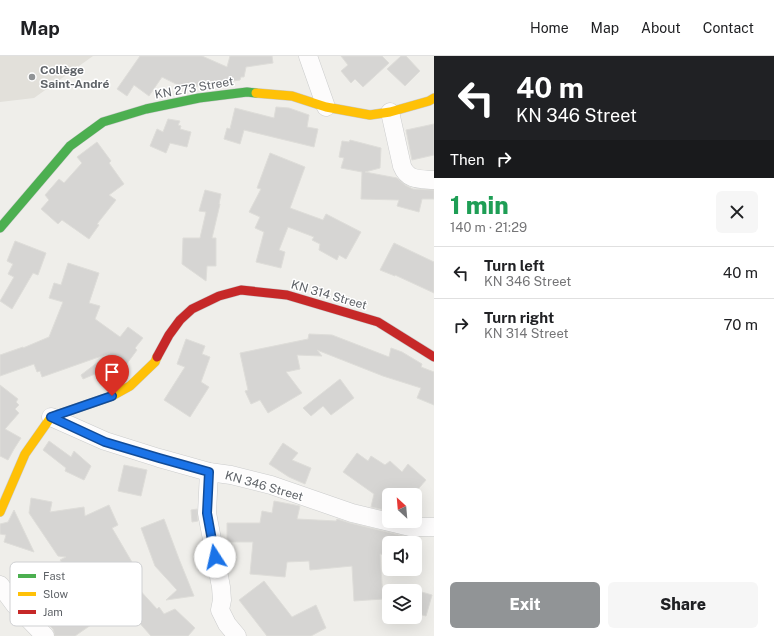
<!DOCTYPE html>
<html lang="en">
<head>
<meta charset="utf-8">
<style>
  body { margin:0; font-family:"Public Sans",sans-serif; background:#f6f6f6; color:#202124; height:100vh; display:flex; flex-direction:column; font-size:15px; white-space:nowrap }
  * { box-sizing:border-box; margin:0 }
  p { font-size:13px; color:#757577 }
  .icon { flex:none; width:22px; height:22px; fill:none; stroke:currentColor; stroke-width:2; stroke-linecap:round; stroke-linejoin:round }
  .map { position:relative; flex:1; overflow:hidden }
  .panel { display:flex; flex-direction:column; background:#fff; width:340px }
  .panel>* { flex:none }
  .top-card { background:#202124; color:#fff; overflow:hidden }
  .needle { width:26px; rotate:334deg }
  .fabs { position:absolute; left:382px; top:432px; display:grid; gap:8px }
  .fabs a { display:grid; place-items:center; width:40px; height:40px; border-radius:6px; background:#fff; box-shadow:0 4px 16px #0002; font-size:20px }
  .pin { position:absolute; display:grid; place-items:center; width:34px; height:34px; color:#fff; margin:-41px -17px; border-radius:50% 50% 50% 0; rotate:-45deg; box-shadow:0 0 4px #0007 }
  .pin .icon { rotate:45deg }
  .me { position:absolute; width:44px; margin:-22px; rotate:350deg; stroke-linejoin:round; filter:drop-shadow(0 0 3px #0008) }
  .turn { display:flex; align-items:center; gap:14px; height:84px; padding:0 16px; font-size:18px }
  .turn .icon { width:52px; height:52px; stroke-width:2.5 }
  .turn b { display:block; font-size:28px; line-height:34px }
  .then { display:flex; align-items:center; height:38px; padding:0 16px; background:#0003; gap:8px; font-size:15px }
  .round { display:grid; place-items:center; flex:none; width:42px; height:42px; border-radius:6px; background:#f6f6f6 }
  .head { display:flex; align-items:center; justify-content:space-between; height:68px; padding:0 16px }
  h1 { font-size:24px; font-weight:800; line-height:30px; color:#1e9e55 }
  .cta { display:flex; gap:8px; margin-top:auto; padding:8px 16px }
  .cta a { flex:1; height:46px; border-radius:6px; background:#919496; color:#fff; font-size:16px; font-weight:800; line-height:46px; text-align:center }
  .cta a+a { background:#f6f6f6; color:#202124 }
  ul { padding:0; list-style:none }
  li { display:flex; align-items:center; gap:12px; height:52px; padding:0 16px; border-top:1px solid #e0e0e0 }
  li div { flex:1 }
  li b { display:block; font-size:15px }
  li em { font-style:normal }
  header { display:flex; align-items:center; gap:24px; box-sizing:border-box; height:56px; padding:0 20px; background:#fff; border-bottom:1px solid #e0e0e0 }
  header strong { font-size:19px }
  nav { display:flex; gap:22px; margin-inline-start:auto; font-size:14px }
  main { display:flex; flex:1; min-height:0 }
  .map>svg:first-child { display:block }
</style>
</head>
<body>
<header>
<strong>Map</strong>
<nav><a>Home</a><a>Map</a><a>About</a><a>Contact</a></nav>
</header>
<main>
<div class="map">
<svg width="434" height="580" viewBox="0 0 434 580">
  <rect width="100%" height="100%" fill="#efeeea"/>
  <!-- education -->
  <polygon fill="#e2e0da" points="0,0 93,0 34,42 0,46"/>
  <!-- building -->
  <g fill="#d6d5d3" stroke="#deddd9">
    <polygon points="140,0 202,0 227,11 230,0 272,0 273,7 246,11 244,21 241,21 240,24 184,32 162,21 149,40 134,29 127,40 117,33"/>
    <polygon points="341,0 382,0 389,7 363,31 355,23 351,27 341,15 348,9"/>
    <polygon points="401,0 406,0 420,15 405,30 387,13"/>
    <polygon points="276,51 289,52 309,59 307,71 318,73 314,91 244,74 240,88 224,83 227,72 230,73 235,52 274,62"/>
    <polygon points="168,63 180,65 178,69 181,70 180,73 191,76 187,91 170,87 166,97 150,90 157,73 163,76"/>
    <polygon points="434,68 434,99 412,104 406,74"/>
    <polygon points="350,84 381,92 380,112 365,116 397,122 405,129 413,133 434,134 434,143 422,143 419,156 397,150 399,144 361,143 362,116 341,112 344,102 339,101 342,85 349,86"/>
    <polygon points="97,86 111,105 109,107 124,128 109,139 116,144 97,168 99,169 89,183 62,164 58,168 41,153 49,144 45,139 59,123 64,127 82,107 77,101"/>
    <polygon points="270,97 305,111 290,152 323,164 326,158 361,176 346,203 339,199 337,204 319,194 320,188 312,184 314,181 288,171 279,194 285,196 281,212 256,206 264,176 255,172 260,161 249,156 261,133 257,132"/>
    <polygon points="205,134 221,138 219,148 220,148 212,182 216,182 216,210 207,210 206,225 182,208 183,182 200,182 206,156 199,155"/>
    <polygon points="15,185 46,197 38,219 33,217 12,253 0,245 14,221 8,218 13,208 7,205"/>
    <polygon points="394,187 434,206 434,237 395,219 395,220 380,214"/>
    <polygon points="68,207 99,217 89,247 100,250 95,263 120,281 128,271 143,282 135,292 137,294 120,317 112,311 83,323 81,319 110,297 42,321 40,315 37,316 34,308 0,320 0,299 23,291 23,292 49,281 63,246 49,242 54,227 61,229"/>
    <polygon points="309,278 332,279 389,301 391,292 402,296 422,308 421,311 434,316 434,349 417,342 421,332 383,320 317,294 322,300 297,299 300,313 286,316 302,337 268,357 260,344 251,348 245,335 248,334 240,297 308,283"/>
    <polygon points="186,283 205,290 202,298 210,301 201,326 209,331 190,361 164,344 185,311 177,308"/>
    <polygon points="340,323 354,342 331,359 323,350 311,360 303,352"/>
    <polygon points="0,329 18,343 16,346 19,349 15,353 19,357 5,373 21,382 14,393 8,404 0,400"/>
    <polygon points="49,385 71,401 74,395 91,410 84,424 65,415 66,412 43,394"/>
    <polygon points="283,387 298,397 292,404 311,412 305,428 289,421 269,408"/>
    <polygon points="357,397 368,405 371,400 385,409 390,405 402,416 408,408 426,424 413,439 389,439 389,455 371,451 374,438 343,416"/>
    <polygon points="124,409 147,414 141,440 118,435"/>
    <polygon points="31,442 52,446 50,456 84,451 85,460 109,449 118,469 112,472 136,513 126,519 157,553 159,551 164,558 175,553 195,572 188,580 151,580 107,530 89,541 101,562 75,580 55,580 53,573 39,558 32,542 28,544 22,530 25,528 22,522 41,513 55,542 76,527 60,504 66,501 58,500 29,457"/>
    <polygon points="274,445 300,450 297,463 336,465 337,463 350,467 407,481 406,487 389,487 389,499 380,498 383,543 354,545 352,510 310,514 309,505 287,506 285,521 250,518 253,486 227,486 227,467 260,467 262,455 272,457"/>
    <polygon points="197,453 198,465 192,466 191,454"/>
    <polygon points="14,454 34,496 4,486 6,479 0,478 0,468 8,466"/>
    <polygon points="164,463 179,503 194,540 166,544 177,534 155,510 141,472"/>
    <polygon points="264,525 292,561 316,549 326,572 311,580 267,580 239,544"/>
    <polygon points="418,535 432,539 426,560 415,557 415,544"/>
  </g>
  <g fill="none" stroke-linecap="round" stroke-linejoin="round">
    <!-- street casing -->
    <g stroke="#cbcccc" stroke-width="19">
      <g id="street">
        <polyline points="308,0 326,51"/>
        <path d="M390,56L402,110C408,125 420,123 434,124"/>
        <polyline points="51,361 105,385 159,402 209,416 231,419 271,429 352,457 410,471 434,471"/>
        <polyline points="209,416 207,457 221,531 222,544 220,554 227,568 237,580"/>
        <polyline points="0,529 15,549 45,580"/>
      </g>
    </g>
    <!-- fast casing -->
    <g stroke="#cacacb" stroke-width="10">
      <polyline id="fast" points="0,172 70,90 103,66 146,53 199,42 247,36 256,37"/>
    </g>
    <!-- slow casing -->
    <g stroke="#cacacb" stroke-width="10">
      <g id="slow">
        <polyline points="256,37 292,40 326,51 370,59 390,56 429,45 434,42"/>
        <polyline points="0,456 25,398 51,361 112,340 130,330 155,306 157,301"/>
      </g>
    </g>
    <!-- jam casing -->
    <g stroke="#cacacb" stroke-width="10">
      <polyline id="jam" points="157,301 169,279 180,264 192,253 219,240 241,234 287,239 378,266 434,301"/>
    </g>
    <!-- street -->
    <use href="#street" stroke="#fdfcfc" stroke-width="18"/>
    <!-- fast -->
    <use href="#fast" stroke="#4caf50" stroke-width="9"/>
    <!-- slow -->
    <use href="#slow" stroke="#ffc107" stroke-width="9"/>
    <!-- jam -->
    <use href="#jam" stroke="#c62828" stroke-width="9"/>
  </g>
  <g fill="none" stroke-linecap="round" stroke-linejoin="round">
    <!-- route casing -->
    <g stroke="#114b97" stroke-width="10">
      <polyline id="route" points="112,340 51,361 105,386 159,402 209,416 207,457 215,501"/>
    </g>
    <!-- route -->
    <use href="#route" stroke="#1a73e8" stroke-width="7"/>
  </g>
  <!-- markers -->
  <circle fill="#919496" stroke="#fff" stroke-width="1.5" cx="32" cy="21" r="4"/>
  <g text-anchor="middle" stroke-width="3" stroke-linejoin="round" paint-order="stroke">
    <!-- poi labels -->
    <g font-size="12" font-weight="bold" fill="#5f6368" stroke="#fff" text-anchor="start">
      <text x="40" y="18">Collège<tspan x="40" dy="14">Saint-André</tspan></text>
    </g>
    <!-- street labels -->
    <g font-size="12" fill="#5f6368" stroke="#fff">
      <text transform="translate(194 32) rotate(-10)" y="4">KN 273 Street</text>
      <text transform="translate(329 239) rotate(16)" y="4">KN 314 Street</text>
      <text transform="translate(264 430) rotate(16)" y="4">KN 346 Street</text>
    </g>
  </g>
  <!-- legend -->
  <rect x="10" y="506" width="132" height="64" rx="6" fill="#fff" stroke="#cfd0d2" stroke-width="1"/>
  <rect x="18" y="518" width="18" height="4" fill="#4caf50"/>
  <rect x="18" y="536" width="18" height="4" fill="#ffc107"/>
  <rect x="18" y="554" width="18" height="4" fill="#c62828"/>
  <g font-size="11" fill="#5f6368">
    <text x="43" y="524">Fast</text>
    <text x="43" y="542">Slow</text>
    <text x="43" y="560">Jam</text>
  </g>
</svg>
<div class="fabs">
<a><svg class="needle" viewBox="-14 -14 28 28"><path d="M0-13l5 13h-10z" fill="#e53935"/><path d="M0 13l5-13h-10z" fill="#757577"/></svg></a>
<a><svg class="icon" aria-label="sound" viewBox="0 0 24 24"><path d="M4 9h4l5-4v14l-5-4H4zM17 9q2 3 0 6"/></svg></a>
<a><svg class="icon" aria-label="layers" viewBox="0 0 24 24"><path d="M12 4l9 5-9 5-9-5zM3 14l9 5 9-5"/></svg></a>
</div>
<div class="pin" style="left:112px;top:340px;background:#d93025"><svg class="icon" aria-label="arrive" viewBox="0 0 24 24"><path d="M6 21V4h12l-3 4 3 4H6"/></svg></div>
<svg class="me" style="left:215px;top:501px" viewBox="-20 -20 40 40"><circle r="19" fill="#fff"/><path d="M0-13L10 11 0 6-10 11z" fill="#1a73e8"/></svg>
</div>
<section class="panel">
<div class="top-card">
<div class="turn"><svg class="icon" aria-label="left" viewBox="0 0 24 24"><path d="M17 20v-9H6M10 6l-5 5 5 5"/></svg><div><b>40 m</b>KN 346 Street</div></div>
<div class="then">Then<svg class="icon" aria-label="right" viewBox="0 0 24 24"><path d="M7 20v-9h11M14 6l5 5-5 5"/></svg></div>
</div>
<div class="head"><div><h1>1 min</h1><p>140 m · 21:29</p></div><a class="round"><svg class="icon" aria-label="close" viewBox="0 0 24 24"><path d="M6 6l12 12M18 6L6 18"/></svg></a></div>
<ul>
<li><svg class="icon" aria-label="left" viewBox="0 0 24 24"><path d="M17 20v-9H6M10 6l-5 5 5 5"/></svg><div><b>Turn left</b><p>KN 346 Street</p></div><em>40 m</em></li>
<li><svg class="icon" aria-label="right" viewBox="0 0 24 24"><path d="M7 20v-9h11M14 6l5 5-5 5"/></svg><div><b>Turn right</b><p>KN 314 Street</p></div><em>70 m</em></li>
</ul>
<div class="cta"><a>Exit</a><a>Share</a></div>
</section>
</main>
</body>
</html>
